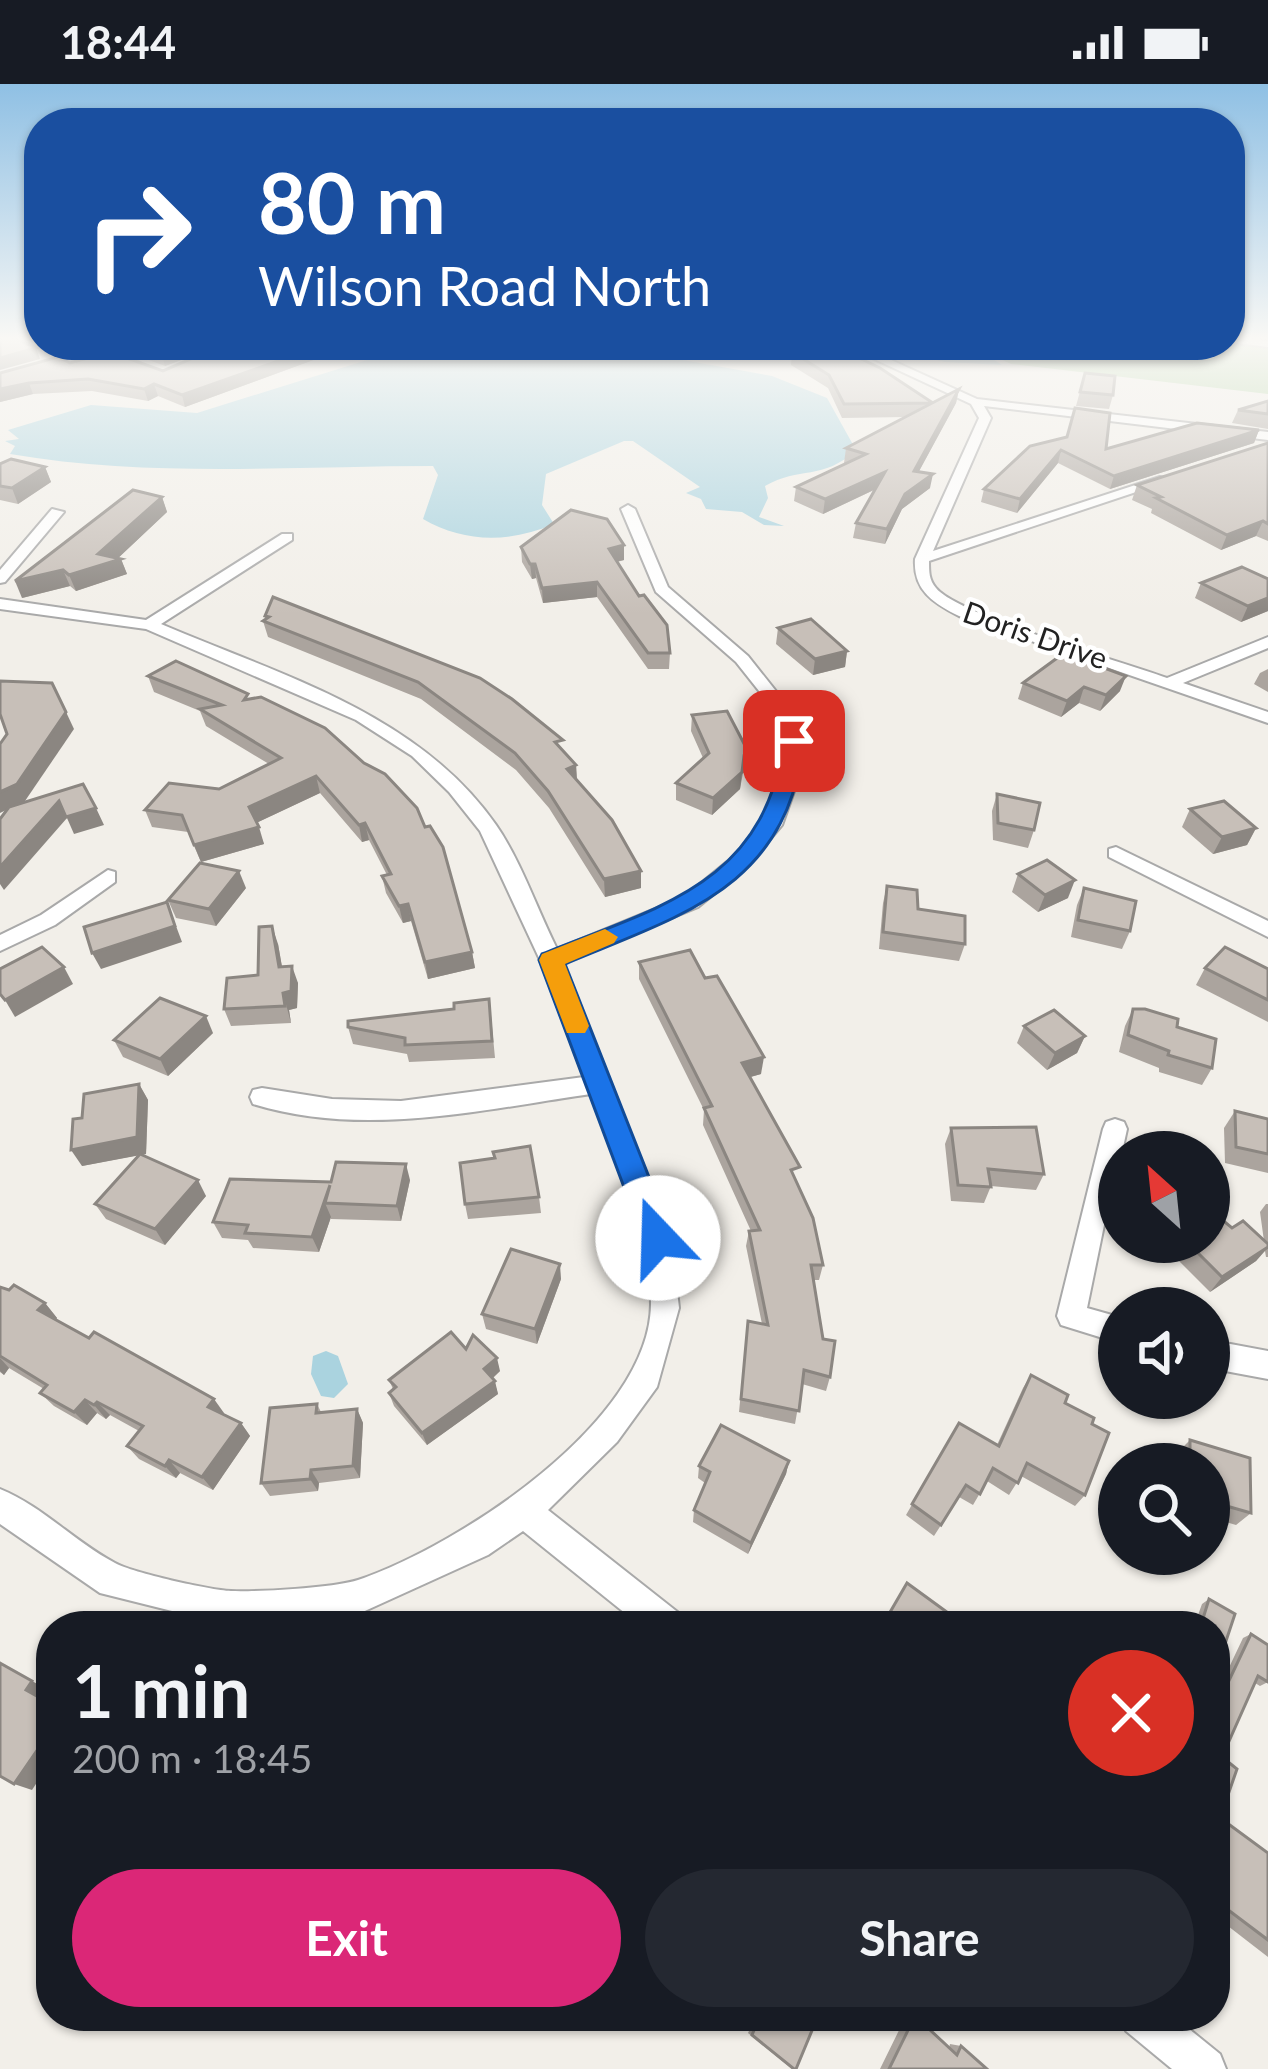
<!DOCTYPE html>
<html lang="en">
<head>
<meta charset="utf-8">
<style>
  body { margin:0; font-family:Lato,sans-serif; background:#242831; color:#f1f3f6; height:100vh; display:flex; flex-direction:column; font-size:45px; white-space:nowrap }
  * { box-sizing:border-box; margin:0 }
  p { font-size:39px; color:#9ea1a6 }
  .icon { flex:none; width:66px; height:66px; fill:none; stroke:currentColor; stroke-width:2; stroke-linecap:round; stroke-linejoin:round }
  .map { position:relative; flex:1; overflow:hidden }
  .sheet { position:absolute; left:36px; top:1527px; width:1194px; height:420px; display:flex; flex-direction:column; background:#171b24; border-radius:48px; box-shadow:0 3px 9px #0004 }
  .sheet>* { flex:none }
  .hud { position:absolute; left:24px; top:24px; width:1221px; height:252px; border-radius:48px; box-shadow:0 3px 9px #0004; background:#1a4fa0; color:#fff; overflow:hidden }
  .needle { width:78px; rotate:333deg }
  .controls { position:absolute; left:1098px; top:1047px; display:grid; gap:24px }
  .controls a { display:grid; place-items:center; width:132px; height:132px; border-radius:50%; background:#171b24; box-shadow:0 3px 9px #0004; font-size:60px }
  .pin { position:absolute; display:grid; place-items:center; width:102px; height:102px; color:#fff; margin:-51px; border-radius:24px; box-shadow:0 6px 18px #0006 }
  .me { position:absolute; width:132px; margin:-66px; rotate:339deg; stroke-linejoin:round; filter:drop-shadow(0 0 9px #0008) }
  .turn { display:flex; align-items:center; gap:42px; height:252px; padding:0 36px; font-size:54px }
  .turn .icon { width:156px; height:156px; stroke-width:2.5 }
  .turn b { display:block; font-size:84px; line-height:102px }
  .round { display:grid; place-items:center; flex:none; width:126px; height:126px; border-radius:63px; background:#242831 }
  .head { display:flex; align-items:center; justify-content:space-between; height:204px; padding:0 36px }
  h1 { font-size:72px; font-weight:700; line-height:90px }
  .button { display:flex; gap:24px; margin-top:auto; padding:24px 36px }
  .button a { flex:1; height:138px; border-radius:72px; background:#db2777; color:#fff; font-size:48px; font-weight:700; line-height:138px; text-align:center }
  .button a+a { background:#242831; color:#f1f3f6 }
  .status { display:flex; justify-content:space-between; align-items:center; height:84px; padding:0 60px; background:#171b24; direction:ltr }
  .status svg { height:33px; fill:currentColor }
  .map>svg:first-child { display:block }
</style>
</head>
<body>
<div class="status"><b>18:44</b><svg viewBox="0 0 49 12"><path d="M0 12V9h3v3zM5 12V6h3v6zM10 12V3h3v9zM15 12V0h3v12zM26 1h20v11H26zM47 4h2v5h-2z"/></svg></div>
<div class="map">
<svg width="1268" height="1985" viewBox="0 0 1268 1985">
  <rect width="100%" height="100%" fill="#f2efe9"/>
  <!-- forest -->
  <polygon fill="#add19e" points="1230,255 1268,260 1268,310 1011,280 971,261 1230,261"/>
  <!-- water -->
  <g fill="#aad3df">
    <path d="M394,261H599L772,292L827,314L856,366C823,397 799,382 765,402L768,414L759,433L784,442L764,441L742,428L706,425L701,415L686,409L700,403L633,357H624L546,390L542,421L554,440C510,459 464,459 423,435L438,391L433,382C291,382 150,394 10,370L15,362L5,357L19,355L8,346L91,321L197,329L396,267Z"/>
    <polygon points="879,261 971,261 1002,281 945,278"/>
    <polygon points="326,1267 338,1272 348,1300 334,1314 321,1312 311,1290 313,1272"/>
  </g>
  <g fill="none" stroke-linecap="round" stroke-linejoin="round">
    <!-- minor casing -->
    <g stroke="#a9a9a9" stroke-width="4">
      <g id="minor">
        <polygon points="1230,252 1268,257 1268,263 1230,258"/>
        <polygon points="85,261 99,261 140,279 131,281 101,269 0,297 0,291 92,265"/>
        <path d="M844,261H858L977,315L1268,348V356L984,322L991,334L933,467L1160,393L1172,396L929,477C929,488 929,496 936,504C957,531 1126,579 1167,594L1268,553V564L1183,599L1268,628V639L959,532C933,519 913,506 915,475L979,334L971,320Z"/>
        <path d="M628,421L635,425L668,503L748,572L779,611L803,657L798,696L782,741L747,783L698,823L563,879L671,1154L679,1224L657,1303L617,1358L548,1426L680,1530L685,1542H641L523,1447L488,1471L356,1531L228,1541L100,1509L0,1440V1405C42,1422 75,1458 115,1479C133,1489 210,1506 231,1507C258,1508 333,1504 358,1496C458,1462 650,1338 651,1220C651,1146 616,1078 591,1010C480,1026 363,1054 253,1020L250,1013L253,1006L262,1004L332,1015L401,1017L584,993L540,876L480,747L449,708L412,672L356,636L146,545L0,525V515L146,536L282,450H292V456L161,540C280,591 418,629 496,741C521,777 537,825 557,865L684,813L733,773L766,735L780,696L785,657L763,612L736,578L656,508L621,425Z"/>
        <polygon points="52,425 64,428 5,498 0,499 0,486"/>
        <polygon points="1116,763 1268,837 1268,853 1109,773 1109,765"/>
        <polygon points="108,786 115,788 115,798 55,841 0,867 0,851 41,831"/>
        <polygon points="1115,1035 1124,1038 1127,1045 1122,1068 1119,1068 1087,1224 1119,1233 1119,1259 1061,1241 1057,1232 1103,1045 1106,1038"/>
        <polygon points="1209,1256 1268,1267 1268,1295 1209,1284"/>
        <polygon points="1120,1932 1173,1932 1220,1970 1226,1985 1172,1985 1126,1947"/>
      </g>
    </g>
    <!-- minor -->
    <use href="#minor" fill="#fff" fill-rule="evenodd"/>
  </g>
  <!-- wall -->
  <g fill="#aba49e">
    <polygon points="130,261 221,261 165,282 138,272 136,263"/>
    <polygon points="792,268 933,319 959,305 956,319 919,387 930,404 902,425 885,460 853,454 856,439 874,406 823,430 794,417 796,403 846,379 844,379 846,364 906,333 842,334 828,304 791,281"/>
    <polygon points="327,271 185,323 158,312 148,317 92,307 33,310 0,318 0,289 70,279 163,287"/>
    <polygon points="1085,289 1113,311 1109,325 1076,322"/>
    <polygon points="1268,317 1268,345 1232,339 1238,326"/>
    <polygon points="1259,346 1254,359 1110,405 1058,379 1017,429 981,418 984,405 1030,362 1106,365"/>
    <polygon points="1268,359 1268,457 1256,452 1221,466 1151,429 1152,425 1132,416 1137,401"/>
    <polygon points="0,380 45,383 51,398 18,420 0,416"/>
    <polygon points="162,413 167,428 118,474 121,475 127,490 76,507 70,502 22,514"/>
    <polygon points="521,463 624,476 617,478 670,569 669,585 648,585 597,513 543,519 536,494 532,495 522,478"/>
    <polygon points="1268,495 1268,527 1241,538 1195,514 1201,499"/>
    <polygon points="273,513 563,668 576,681 577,696 641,787 641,804 605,813 549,724 516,686 421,615 268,553 263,537 266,535 265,532"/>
    <polygon points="778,544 847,567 845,583 813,591 776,560"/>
    <polygon points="1064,569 1120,607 1100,627 1079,619 1061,633 1018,615 1023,599"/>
    <polygon points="1268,585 1268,608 1254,600 1260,589"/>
    <polygon points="148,592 249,616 261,613 472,868 475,884 428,895 411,837 403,839 386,809 382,792 387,791 369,756 362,758 320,709 256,739 264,760 201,778 188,748 152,743 145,726 219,705 269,680 206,642 200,627 154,608"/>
    <polygon points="692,631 751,673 750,690 743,689 740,705 712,731 676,716 676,699 703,674 691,647"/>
    <polygon points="997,710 1034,746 1028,764 993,756 992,727"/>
    <polygon points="1190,725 1256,744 1247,761 1213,770 1182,743"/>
    <polygon points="1018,790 1068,814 1038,828 1012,808"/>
    <polygon points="887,802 965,860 959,877 879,865 883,819"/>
    <polygon points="246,804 216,842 176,834 168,816"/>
    <polygon points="1084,804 1130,847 1122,865 1071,853 1077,821"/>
    <polygon points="278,860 282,883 298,899 297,924 289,926 291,939 231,942 224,925 258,891"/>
    <polygon points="639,878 705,894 761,990 750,993 797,1098 823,1181 819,1196 814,1196 830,1293 826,1307 802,1300 795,1340 739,1328 748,1237 762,1240 746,1162 749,1147 751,1147 703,1041 704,1026 639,895"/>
    <polygon points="1205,884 1268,885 1268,938 1196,901"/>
    <polygon points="1133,925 1177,943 1212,984 1202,1001 1159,988 1159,984 1119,968 1125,942"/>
    <polygon points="491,932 495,974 409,978 407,970 353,960 348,943"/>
    <polygon points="1024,942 1085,952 1077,969 1047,986 1017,959"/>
    <polygon points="213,949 168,992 123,973 114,956"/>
    <polygon points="139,1000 148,1016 146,1070 140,1071 206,1112 165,1161 106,1135 95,1120 139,1071 82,1082 82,1034"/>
    <polygon points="1235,1027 1268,1035 1268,1089 1225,1079 1224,1044"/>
    <polygon points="951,1044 1044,1090 1036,1106 991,1102 984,1119 951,1117 945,1060"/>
    <polygon points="493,1068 539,1113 541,1129 468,1135 465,1120 494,1074"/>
    <polygon points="410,1096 401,1137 331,1135 331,1133 319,1168 253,1164 248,1156 222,1154 213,1138 331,1098"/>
    <polygon points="1266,1120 1268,1120 1268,1173 1266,1173 1265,1167 1256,1177 1210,1208 1172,1170 1179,1162 1175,1158 1209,1158 1232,1144 1264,1157 1260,1128"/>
    <polygon points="561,1195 537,1260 486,1245 482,1230"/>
    <polygon points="0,1203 45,1219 57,1234 56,1236 241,1339 250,1352 213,1406 180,1389 176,1394 139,1375 127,1362 139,1347 110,1331 106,1335 97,1329 87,1341 54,1322 40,1309 44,1305 9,1284 4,1291 0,1288"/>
    <polygon points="466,1265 500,1287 493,1294 498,1310 427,1361 394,1322 389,1309 393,1305 389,1296"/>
    <polygon points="1031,1291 1092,1340 1085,1411 1075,1422 1021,1392 1009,1411 987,1397 973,1421 959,1413 934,1452 906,1431 959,1339 997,1361 1023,1304"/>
    <polygon points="317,1320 321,1328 357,1325 363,1339 360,1394 319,1399 318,1407 270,1412 261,1399"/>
    <polygon points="1190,1356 1251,1429 1236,1441 1209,1433 1209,1380 1177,1380 1177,1369"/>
    <polygon points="789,1377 786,1390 748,1470 693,1438 694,1426 705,1399 698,1394 699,1382"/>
    <polygon points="1209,1515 1226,1557 1219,1561 1215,1559 1215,1542 1194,1542 1202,1520"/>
    <polygon points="1251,1550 1268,1598 1260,1602 1255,1599 1222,1673 1222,1728 1215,1730 1215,1613 1243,1554"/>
    <polygon points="1223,1736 1268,1769 1268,1873 1215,1832 1215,1739"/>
    <polygon points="756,1932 818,1932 792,1985 748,1949"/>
    <polygon points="906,1932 915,1932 949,1964 950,1960 961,1962 987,1985 880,1985"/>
  </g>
  <!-- shaded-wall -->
  <g fill="#8b8681">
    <polygon points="189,261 221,261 165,282 162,271"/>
    <polygon points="325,261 327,271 185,323 182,311"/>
    <polygon points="36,264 40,275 0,286 0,274"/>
    <polygon points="29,299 33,310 0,318 0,305"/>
    <polygon points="154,300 158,312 148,317 144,305"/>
    <polygon points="959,305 956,319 911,402 914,387"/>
    <polygon points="1259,346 1254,359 1110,405 1114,392"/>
    <polygon points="1061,366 1058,379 1017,429 1020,415"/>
    <polygon points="45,383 51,398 18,420 12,404"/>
    <polygon points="885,388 882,402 823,430 825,415"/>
    <polygon points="933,390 930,404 902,425 885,460 887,445 905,410"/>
    <polygon points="162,413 167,428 115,477 121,475 127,490 76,507 69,491 98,470"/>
    <polygon points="1263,437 1256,452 1221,466 1227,451"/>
    <polygon points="624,461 624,476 609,479 609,465"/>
    <polygon points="530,480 535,480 536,494 532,495"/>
    <polygon points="63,486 70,502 22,514 15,497"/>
    <polygon points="597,498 597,513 543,519 542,504"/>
    <polygon points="1268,514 1268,527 1241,538 1248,522"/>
    <polygon points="847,567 845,583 813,591 815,575"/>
    <polygon points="1126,592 1120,607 1100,627 1106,611"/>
    <polygon points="1084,603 1079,619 1061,633 1067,617"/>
    <polygon points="66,628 74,645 25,717 0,729 0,708"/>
    <polygon points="744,672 740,705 712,731 713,714"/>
    <polygon points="576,681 577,699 567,685"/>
    <polygon points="316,692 320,709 254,740 249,723"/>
    <polygon points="59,717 96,724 104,741 74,750 67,734 4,806 0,800 0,783"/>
    <polygon points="365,739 369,756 362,758 359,741"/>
    <polygon points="259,743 264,760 201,778 194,761"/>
    <polygon points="1256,744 1247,761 1213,770 1222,753"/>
    <polygon points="239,787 246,804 216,842 209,825"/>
    <polygon points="641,787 641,804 605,813 604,795"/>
    <polygon points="1075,796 1068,814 1038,828 1045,811"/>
    <polygon points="167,818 182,858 101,885 92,869"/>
    <polygon points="408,820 411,837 403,839 399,822"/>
    <polygon points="272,842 278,860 285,900 279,883"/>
    <polygon points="472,868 475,884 428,895 425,878"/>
    <polygon points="292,882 298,899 297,924 289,926 291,939 283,909"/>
    <polygon points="64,883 73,900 15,933 5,916"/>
    <polygon points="206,932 213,949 168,992 160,975"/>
    <polygon points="1085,952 1077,969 1047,986 1055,969"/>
    <polygon points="764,973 761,990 740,996 742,979"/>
    <polygon points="139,1000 148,1016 146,1070 82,1082 71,1066"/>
    <polygon points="406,1080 410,1096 401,1137 397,1122"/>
    <polygon points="198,1096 206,1112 165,1161 155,1145"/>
    <polygon points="330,1101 325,1119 331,1133 319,1168 312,1153"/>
    <polygon points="1268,1163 1256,1177 1210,1208 1222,1193"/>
    <polygon points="560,1180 561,1195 537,1260 535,1245"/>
    <polygon points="45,1219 57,1234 51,1241 38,1226"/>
    <polygon points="0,1274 9,1284 4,1291 0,1287"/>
    <polygon points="497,1274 500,1287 488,1298 484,1285"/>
    <polygon points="495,1297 498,1310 427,1361 422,1349"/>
    <polygon points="214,1315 224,1329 218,1336 208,1323"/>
    <polygon points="85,1316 97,1329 87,1341 74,1328"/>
    <polygon points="97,1318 110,1331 106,1335 94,1321"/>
    <polygon points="357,1325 363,1339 360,1394 353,1382"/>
    <polygon points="241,1339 250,1352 213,1406 202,1393"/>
    <polygon points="169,1376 180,1389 176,1394 165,1382"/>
    <polygon points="789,1377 786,1390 748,1470 751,1459"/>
    <polygon points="311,1386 319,1399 318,1407 310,1395"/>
    <polygon points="0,1579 48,1606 42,1614 26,1606"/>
    <polygon points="51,1646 51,1677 32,1706 14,1700"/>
  </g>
  <!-- building -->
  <g fill="#c7bfb8" stroke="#8b8681" stroke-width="3">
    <polygon points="0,252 10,252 36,264 0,274"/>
    <polygon points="136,261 189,261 162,271"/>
    <polygon points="223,261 323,261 182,311 154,300 144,305 88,295 29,299 0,305 0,289 58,273 70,279 110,268 163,287"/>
    <polygon points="816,261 832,261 880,284 933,319 844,320 829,291 792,268"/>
    <polygon points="1085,289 1115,292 1113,311 1080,308"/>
    <polygon points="959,305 914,387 933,390 905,410 887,445 856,439 885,388 825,415 796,403 866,370 846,364"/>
    <polygon points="1268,317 1268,330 1238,326"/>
    <polygon points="1075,324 1110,329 1106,365 1197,339 1259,346 1114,392 1061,366 1020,415 984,405 1030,362 1067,353"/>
    <polygon points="1268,359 1268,440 1263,437 1227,451 1156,414 1161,413 1137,401"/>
    <polygon points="11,375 45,383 12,404 0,402 0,380"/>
    <polygon points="133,406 162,413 98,470 121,475 69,491 63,486 15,497"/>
    <polygon points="571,426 607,435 624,461 609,465 639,512 644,511 667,541 670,569 648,569 597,498 542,504 535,480 530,480 521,463"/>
    <polygon points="1242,483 1268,495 1268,514 1248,522 1201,499"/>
    <polygon points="273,513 480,594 512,615 563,656 555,658 576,681 567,685 612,736 641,787 604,795 548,707 515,669 418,598 263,537 269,533 265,532"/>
    <polygon points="811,535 847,567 815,575 778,544"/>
    <polygon points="1064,569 1126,592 1106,611 1084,603 1067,617 1023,599"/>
    <polygon points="176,577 248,610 244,616 261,613 325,644 364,679 385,690 417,724 425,743 430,742 443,763 472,868 425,878 408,820 399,822 382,792 391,790 365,739 359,741 316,692 249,723 259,743 194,761 182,731 145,726 169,699 219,705 281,674 200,625 222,621 148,592"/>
    <polygon points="0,597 52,599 66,628 17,700 0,708 0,660 7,650 0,630"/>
    <polygon points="727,627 751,673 744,672 742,688 713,714 676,699 709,669 692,631"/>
    <polygon points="83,700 96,724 66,733 59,717 0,783 0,735 9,723"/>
    <polygon points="997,710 1040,719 1034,746 998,739"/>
    <polygon points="1224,717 1256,744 1222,753 1190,725"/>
    <polygon points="1047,776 1075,796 1045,811 1018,790"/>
    <polygon points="200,779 239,787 209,825 168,816"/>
    <polygon points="887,802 917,806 918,825 965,832 965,860 883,848"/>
    <polygon points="1084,804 1136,817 1130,847 1078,836"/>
    <polygon points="167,818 175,842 92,869 84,843"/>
    <polygon points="272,842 279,883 292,882 291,907 283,909 285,922 224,925 227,894 258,891 259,843"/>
    <polygon points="42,863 64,883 5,916 0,910 0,885"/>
    <polygon points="1225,863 1268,885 1268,916 1205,884"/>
    <polygon points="690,866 705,894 717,892 764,973 742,979 800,1083 791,1086 813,1134 823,1181 811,1181 823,1255 835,1257 830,1293 804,1286 799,1327 741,1315 748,1237 768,1241 749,1147 760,1146 704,1024 712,1022 639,878"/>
    <polygon points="160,914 206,932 160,975 114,956"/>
    <polygon points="489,915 492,957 405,961 405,954 348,943 348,937 454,925 454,919"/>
    <polygon points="1133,925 1145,925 1178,935 1177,943 1216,955 1212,984 1168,971 1169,967 1128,951"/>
    <polygon points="1054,926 1085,952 1055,969 1024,942"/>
    <polygon points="139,1000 137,1053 71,1066 73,1035 82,1034 84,1010"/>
    <polygon points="1235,1027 1268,1035 1268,1070 1236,1063"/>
    <polygon points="1036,1043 1044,1090 988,1085 991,1103 958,1101 951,1044"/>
    <polygon points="530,1062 539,1113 465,1120 460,1079 495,1074 493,1068"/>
    <polygon points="140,1070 198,1096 155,1145 95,1120"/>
    <polygon points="336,1078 406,1080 397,1122 325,1119 330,1101 312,1153 245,1149 248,1141 213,1138 230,1095 331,1098"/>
    <polygon points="1209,1125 1232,1144 1243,1137 1268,1160 1268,1163 1222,1193 1187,1158 1209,1158"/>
    <polygon points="511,1165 560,1180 535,1245 482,1230"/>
    <polygon points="14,1201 45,1219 38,1226 89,1254 94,1248 214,1315 208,1323 241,1339 202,1393 169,1376 165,1382 127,1362 143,1342 97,1318 94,1321 85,1316 74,1328 40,1309 47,1301 0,1272 0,1203 9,1206"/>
    <polygon points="451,1248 466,1265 473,1251 497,1274 484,1285 495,1297 422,1349 389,1309 396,1303 389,1296"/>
    <polygon points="1031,1291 1068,1311 1065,1319 1094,1334 1092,1340 1109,1349 1085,1411 1027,1379 1018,1399 993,1384 980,1410 966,1401 941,1441 912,1420 959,1339 999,1362"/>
    <polygon points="317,1320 316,1329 357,1325 353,1382 311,1386 310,1395 261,1399 270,1324"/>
    <polygon points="721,1341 789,1377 751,1459 694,1426 710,1388 699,1382"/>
    <polygon points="1190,1356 1250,1374 1251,1429 1209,1417 1209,1380 1190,1380"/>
    <polygon points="907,1499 966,1542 882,1542"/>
    <polygon points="1209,1515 1235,1530 1226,1557 1215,1550 1215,1542 1201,1541"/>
    <polygon points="1251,1550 1268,1561 1268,1598 1258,1592 1222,1673 1237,1685 1222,1728 1215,1723 1215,1626"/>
    <polygon points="0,1579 32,1597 26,1606 51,1620 51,1646 14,1700 0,1692"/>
    <polygon points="1223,1736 1268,1769 1268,1856 1215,1816 1215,1760"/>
    <polygon points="760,1932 818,1932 796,1985 794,1985 752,1951"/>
    <polygon points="915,1932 957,1971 961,1962 987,1985 889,1985"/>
  </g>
  <!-- sky -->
  <linearGradient id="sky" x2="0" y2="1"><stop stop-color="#8fc0e4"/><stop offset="0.48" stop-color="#f9f8f5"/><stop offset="1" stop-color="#f9f8f5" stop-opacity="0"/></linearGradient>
  <rect width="1268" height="530" fill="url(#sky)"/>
  <!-- route -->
  <path fill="#1a73e8" stroke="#114b97" stroke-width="3" d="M794,651L804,657C787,804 684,830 565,880L673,1154L669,1163L658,1167L647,1163L643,1154L539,876L542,870C660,822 764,801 784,657Z"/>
  <!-- slow -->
  <polygon fill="#f59e0b" points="605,845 618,853 614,859 565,880 589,942 585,949 567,949 539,876 542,870"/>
  <g text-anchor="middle" stroke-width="9" stroke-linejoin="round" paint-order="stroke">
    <!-- far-street labels -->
    <g font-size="30" fill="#222" stroke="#fff">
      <text transform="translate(1035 552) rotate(19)" y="10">Doris Drive</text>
    </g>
  </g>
</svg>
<div class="controls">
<a><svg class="needle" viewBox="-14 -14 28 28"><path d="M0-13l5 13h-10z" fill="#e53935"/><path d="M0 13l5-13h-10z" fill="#9ea1a6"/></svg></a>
<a><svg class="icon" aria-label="sound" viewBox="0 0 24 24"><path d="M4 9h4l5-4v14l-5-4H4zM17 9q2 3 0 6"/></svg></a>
<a><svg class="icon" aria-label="search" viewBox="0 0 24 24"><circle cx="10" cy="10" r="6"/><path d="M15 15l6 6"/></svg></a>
</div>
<div class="pin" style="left:794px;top:657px;background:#d93025"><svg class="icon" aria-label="arrive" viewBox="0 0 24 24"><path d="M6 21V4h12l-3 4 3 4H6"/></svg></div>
<svg class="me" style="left:658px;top:1154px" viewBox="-20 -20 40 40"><circle r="19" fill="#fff"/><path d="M0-13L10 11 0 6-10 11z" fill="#1a73e8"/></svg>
<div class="hud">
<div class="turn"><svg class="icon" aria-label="right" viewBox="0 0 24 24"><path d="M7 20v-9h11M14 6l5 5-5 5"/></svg><div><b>80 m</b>Wilson Road North</div></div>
</div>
<section class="sheet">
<div class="head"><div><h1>1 min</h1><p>200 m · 18:45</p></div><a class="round" style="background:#d93025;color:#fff"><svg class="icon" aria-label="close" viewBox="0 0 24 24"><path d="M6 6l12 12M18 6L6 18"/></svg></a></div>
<div class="button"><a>Exit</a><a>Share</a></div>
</section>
</div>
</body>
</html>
